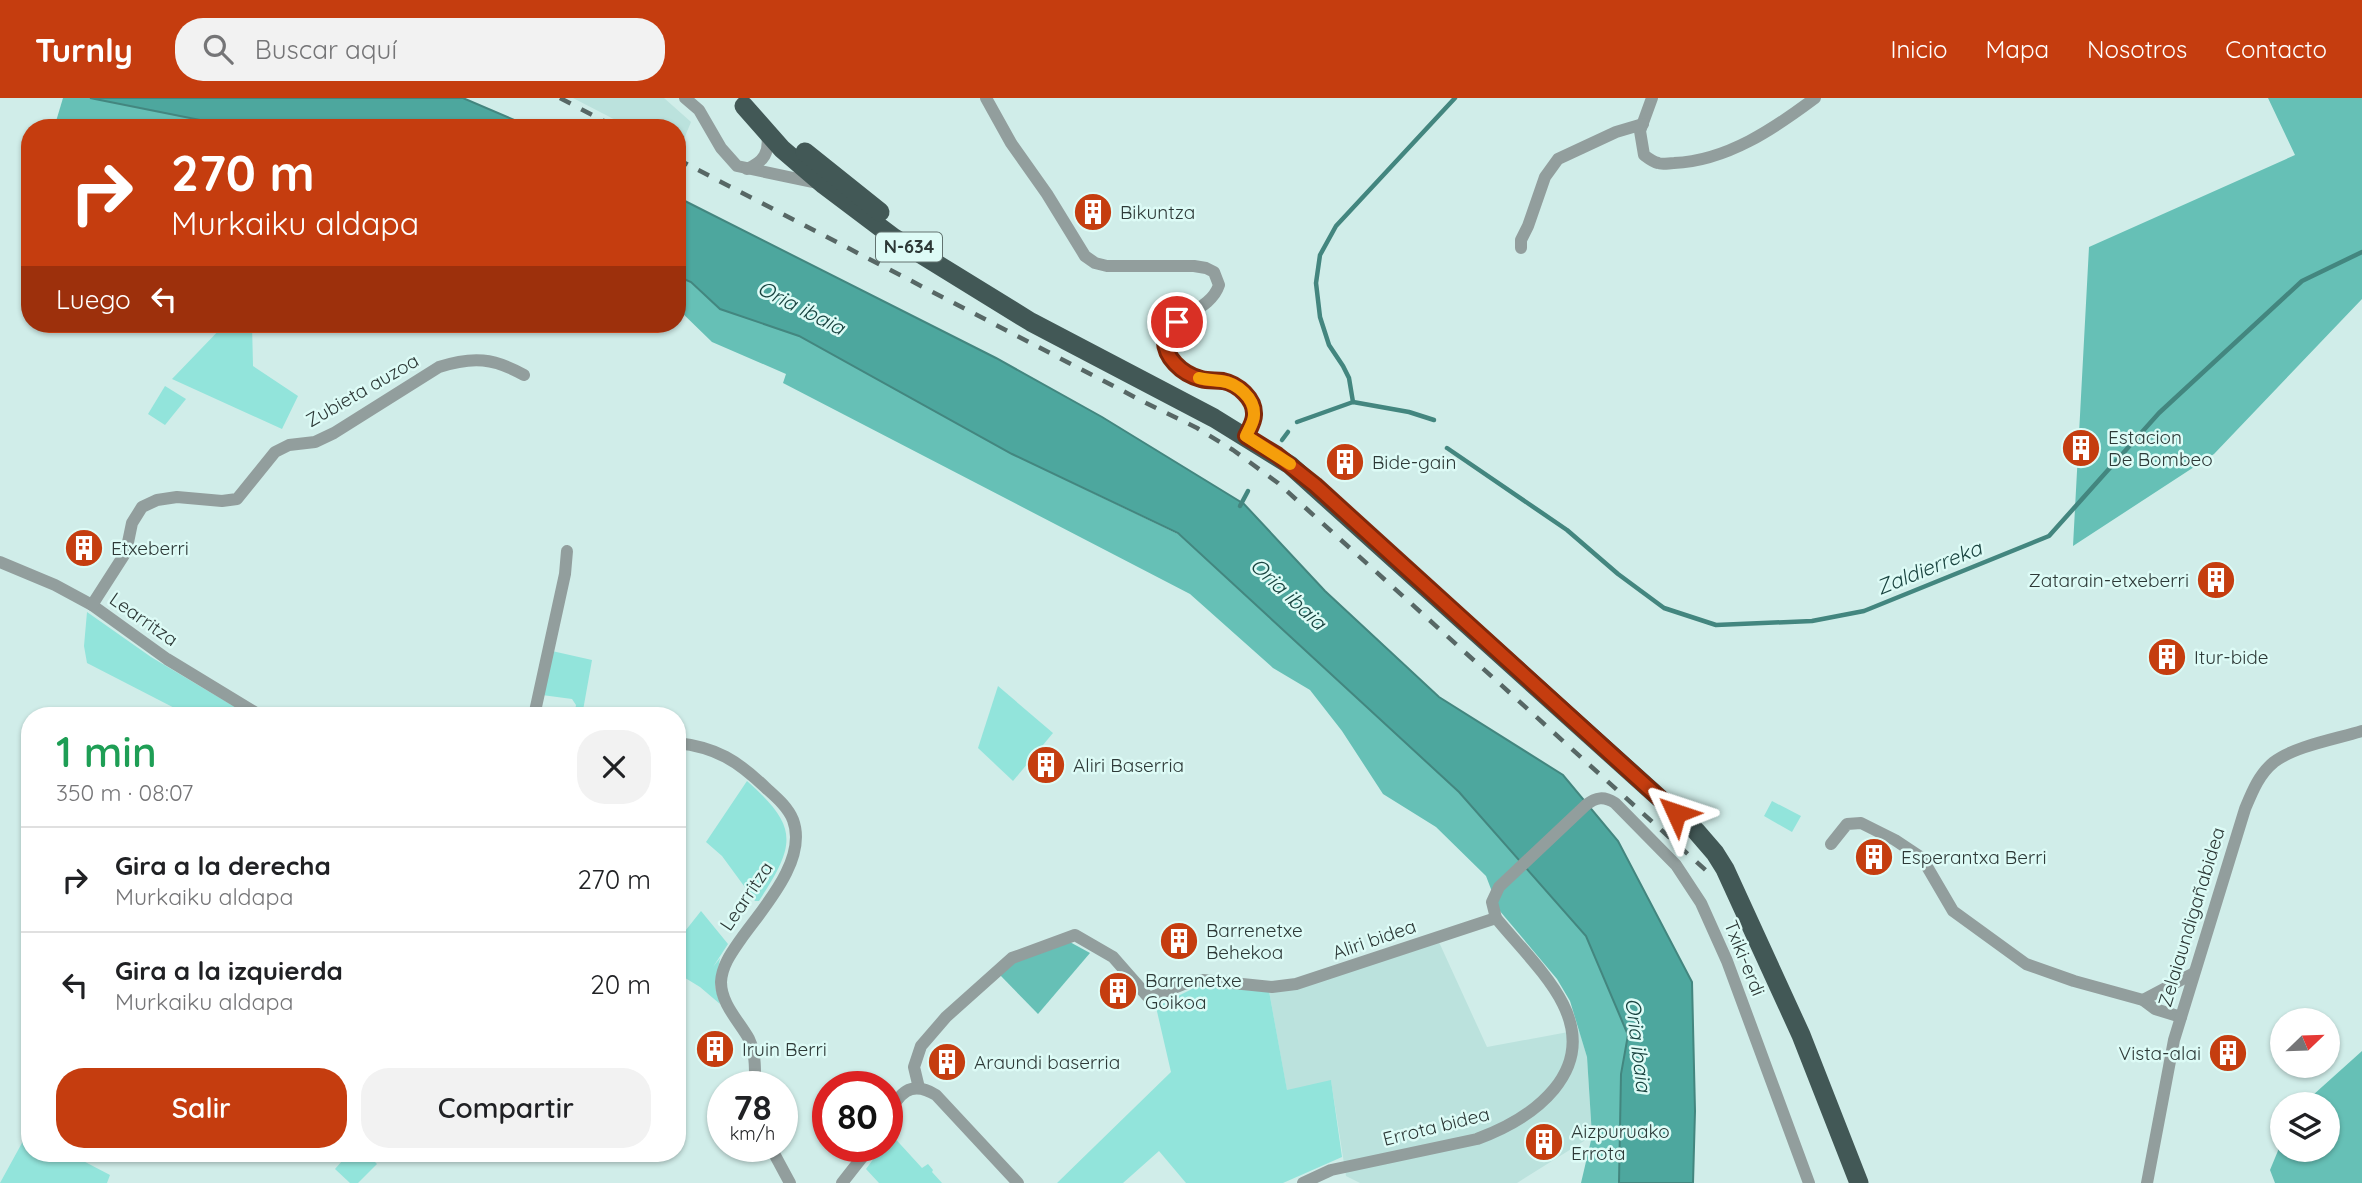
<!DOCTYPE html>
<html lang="es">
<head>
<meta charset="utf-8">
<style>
  body { margin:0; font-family:Quicksand,sans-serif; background:#f2f2f2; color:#202124; height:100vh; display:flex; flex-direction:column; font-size:26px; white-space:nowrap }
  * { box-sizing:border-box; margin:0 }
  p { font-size:23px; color:#757577 }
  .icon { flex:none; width:38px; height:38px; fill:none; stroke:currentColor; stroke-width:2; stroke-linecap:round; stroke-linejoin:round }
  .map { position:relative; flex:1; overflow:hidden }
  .details { position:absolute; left:21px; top:609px; width:665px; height:455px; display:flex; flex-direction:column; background:#fff; border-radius:28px; box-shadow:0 2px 5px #0004 }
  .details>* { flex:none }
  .top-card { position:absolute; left:21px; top:21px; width:665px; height:214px; border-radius:28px; box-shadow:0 2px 5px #0004; background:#c53d0f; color:#fff; overflow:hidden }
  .needle { width:46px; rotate:67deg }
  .buttons { position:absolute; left:2270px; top:910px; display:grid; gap:14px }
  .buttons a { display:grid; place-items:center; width:70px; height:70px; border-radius:50%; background:#fff; box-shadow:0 2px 5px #0004; font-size:35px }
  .speed { position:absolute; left:707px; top:973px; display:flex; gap:14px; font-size:35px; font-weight:700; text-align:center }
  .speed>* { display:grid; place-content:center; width:91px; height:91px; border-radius:50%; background:#fff; box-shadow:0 2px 5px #0004; line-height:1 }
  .speed small { font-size:18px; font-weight:400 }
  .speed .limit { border:10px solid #d22; background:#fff; color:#111 }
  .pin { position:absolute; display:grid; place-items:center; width:60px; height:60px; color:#fff; margin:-30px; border:4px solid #fff; border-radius:50%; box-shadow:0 2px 7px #0007 }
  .me { position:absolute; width:77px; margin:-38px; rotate:312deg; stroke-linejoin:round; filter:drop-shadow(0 0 5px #0008) }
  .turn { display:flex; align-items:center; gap:24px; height:147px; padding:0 35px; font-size:32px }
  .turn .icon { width:91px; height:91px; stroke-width:2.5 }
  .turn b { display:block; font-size:49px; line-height:60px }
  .then { display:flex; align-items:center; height:66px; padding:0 35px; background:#0003; gap:14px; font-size:26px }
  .round { display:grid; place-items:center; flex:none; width:74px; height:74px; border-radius:28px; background:#f2f2f2 }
  .overview { display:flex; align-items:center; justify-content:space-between; height:119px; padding:0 35px }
  h1 { font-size:42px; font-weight:600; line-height:52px; color:#1e9e55 }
  .button { display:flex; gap:14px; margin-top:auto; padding:14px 35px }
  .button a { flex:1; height:80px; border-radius:28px; background:#c53d0f; color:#fff; font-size:28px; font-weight:600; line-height:80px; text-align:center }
  .button a+a { background:#f2f2f2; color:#202124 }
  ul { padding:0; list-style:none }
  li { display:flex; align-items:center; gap:21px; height:105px; padding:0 35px; border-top:2px solid #e0e0e0 }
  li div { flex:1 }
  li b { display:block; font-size:26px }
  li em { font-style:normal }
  header { display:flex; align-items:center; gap:42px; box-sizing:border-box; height:98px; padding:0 35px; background:#c53d0f; color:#fff }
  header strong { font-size:33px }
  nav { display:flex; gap:38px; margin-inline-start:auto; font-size:24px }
  .search { width:490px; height:63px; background:#f2f2f2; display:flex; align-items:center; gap:18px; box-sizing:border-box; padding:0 24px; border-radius:28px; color:#757577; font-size:26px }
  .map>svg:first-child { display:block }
</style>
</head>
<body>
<header>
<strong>Turnly</strong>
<div class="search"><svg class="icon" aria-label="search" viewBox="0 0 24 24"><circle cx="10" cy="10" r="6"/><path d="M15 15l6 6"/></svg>Buscar aquí</div>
<nav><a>Inicio</a><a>Mapa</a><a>Nosotros</a><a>Contacto</a></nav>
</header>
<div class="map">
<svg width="2362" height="1085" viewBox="0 0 2362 1085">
  <rect width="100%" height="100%" fill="#d0ede9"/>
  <!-- built -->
  <g fill="#bbe2dd">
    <polygon points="573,0 664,0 691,24 679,53 677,30 631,30"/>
    <polygon points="1438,842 1487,949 1579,932 1587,959 1592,1038 1517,1085 1360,1085 1346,1078 1331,983 1287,993 1269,893"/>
  </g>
  <!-- green -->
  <g fill="#92e4db">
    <polygon points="225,226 252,226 253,268 298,298 282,331 172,281"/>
    <polygon points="165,288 186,301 165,327 148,316"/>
    <polygon points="87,514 151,559 250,618 190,618 87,565 84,548"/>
    <polygon points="552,553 592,562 582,618 574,618 576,607 572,601 542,597"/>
    <polygon points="998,588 1053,635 1013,683 978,650"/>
    <path d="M747,683C799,729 796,746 759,803H755L722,758L706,744Z"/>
    <polygon points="1772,703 1801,718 1792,734 1764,718"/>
    <polygon points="701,813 728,846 713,869 720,860 715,889 720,906 700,889 677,875 677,834 682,837"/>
    <polygon points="1200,887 1269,893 1287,992 1331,982 1342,1059 1283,1085 1186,1085 1159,1053 1123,1085 1057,1085 1171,974 1156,909"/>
    <polygon points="28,1034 30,1055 68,1055 110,1077 107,1085 0,1085"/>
    <polygon points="890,1035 922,1070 928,1066 933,1072 932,1074 942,1085 879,1085 866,1071 883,1048 887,1048"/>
    <polygon points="349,1055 366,1055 377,1066 358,1085 350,1085 335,1071"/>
  </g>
  <!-- forest -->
  <g fill="#66c0b6">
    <polygon points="63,0 90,0 240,30 54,30"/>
    <polygon points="2268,0 2362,0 2362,201 2214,356 2073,448 2089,149 2295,57"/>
    <polygon points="677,178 691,184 720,211 799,238 1012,356 1182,438 1459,694 1586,838 1628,937 1621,976 1619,1085 1581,1085 1592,1038 1587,959 1570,903 1557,881 1499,812 1486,778 1436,729 1383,696 1342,633 1310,592 1273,570 1190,496 783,285 786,276 712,244 677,210"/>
    <polygon points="1068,843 1090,855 1038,916 1000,877 1020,858"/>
    <polygon points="2362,953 2362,1085 2275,1085 2270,1072 2282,1043 2282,1052 2328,1052 2328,1006 2303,1006"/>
  </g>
  <!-- water -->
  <g fill="#4da79e" stroke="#43867f" stroke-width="2">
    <polygon points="90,0 463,0 533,30 240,30"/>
    <polygon points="677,99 996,260 1102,319 1244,406 1325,493 1439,599 1563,677 1618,743 1692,884 1695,1013 1693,1085 1619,1085 1621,976 1628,937 1586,838 1459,694 1178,435 1012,356 799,238 720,211 691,184 677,178"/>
  </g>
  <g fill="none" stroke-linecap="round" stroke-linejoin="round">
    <!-- stream -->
    <g stroke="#43867f" stroke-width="4.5">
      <polyline points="1353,304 1349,280 1343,268 1329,247 1320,219 1316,185 1320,157 1336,128 1455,0"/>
      <polyline points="1297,324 1353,304 1409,314 1434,322"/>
      <polyline points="1282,342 1288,334"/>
      <polyline points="1447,350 1567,432 1618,476 1664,510 1716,527 1812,523 1864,513 2049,438 2159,315 2302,183 2362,154"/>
      <polyline points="1240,408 1248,393"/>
    </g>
    <!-- minor -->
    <g stroke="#929e9d" stroke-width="12">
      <polyline points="685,0 699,12 721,50 737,68 817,85"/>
      <path d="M986,0L1011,45L1047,96L1085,158L1095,165L1107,168H1194L1206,170L1214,174L1219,187C1210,215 1167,218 1165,243C1163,261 1187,279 1204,282C1211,283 1218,282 1225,283C1239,287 1256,302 1254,318C1254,325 1249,332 1246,338"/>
      <path d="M1652,0L1640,33L1644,57C1648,60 1653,64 1658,65C1662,67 1669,65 1674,65C1727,63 1775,30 1815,0"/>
      <path d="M747,71C764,64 770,54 767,36"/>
      <polyline points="1521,150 1521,142 1528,128 1545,79 1558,61 1616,34 1643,26"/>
      <polyline points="0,464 55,487 92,507 167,561 261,618"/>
      <path d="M92,507L126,454L132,425L142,409L157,402L177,399L222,403L237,401L275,354L289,347L315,344L334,335L439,269C473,258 494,260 524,277"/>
      <polyline points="534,618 565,476 567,453"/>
      <path d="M677,645C716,649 738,663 766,690C776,699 788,709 793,722C808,762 763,810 741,841C732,854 722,867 721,884C721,906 739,923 749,941C756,956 755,972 755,989"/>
      <polyline points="1831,746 1847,726 1861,725 1895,742 1922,760 1953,813 2026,866 2074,883 2143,902 2155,911 2181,919"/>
      <polyline points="2143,902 2194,875"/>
      <polyline points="919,990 914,969 921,948 946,919 1012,860 1075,837 1113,859 1149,900 1184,886 1203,882 1272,889 1296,886 1496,820"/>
      <path d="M887,1018C899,996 910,981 936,997L1018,1085"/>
      <polyline points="770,1048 790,1085"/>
      <polyline points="842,1085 871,1048"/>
      <path d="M1303,1085L1331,1072L1477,1041C1534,1020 1597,974 1563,906C1548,876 1517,846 1496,820L1492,804L1499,789L1586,707C1596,699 1604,698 1615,705L1676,767L1701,805L1727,863L1809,1085"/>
      <path d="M2147,1085L2174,942L2245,711C2252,694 2259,676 2274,664C2295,648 2336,641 2362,633"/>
    </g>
    <!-- trunk -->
    <g stroke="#425856" stroke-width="19">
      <polyline points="744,8 782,51 824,87 893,139 1031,224 1214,320 1290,367 1696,733 1715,755 1725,771 1801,937 1859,1085"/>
      <polyline points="805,54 880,114"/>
    </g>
    <!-- rail -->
    <g stroke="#576765" stroke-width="4.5" stroke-dasharray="12 12" stroke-linecap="butt">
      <polyline points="560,0 617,30"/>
      <polyline points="677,61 1146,305 1197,330 1233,352 1278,385 1711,777"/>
    </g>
  </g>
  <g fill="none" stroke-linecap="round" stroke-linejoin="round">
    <!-- route casing -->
    <g stroke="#80280a" stroke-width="18">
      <path id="route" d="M1177,224L1165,239C1163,259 1182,276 1201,281C1208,283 1216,282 1223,283C1238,286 1255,301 1254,317C1254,324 1249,332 1246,338L1277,357L1315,387L1676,715"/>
    </g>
    <!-- route -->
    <use href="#route" stroke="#c53d0f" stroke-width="12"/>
    <!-- slow -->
    <path stroke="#f59e0b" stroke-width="12" d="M1199,280C1206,282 1213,282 1221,283C1237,285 1255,300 1254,317C1254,324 1249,331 1246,338L1290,366"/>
  </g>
  <!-- icons -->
  <defs>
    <g id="building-disc" transform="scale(2.0125)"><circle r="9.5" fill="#c53d0f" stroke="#ddfbf6"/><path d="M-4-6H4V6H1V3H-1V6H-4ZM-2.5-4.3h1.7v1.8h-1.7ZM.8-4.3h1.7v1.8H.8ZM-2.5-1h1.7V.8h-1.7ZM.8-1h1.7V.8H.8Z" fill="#fff"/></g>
  </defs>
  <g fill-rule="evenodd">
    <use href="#building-disc" x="1093" y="114"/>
    <use href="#building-disc" x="2081" y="350"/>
    <use href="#building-disc" x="1345" y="364"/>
    <use href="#building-disc" x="84" y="450"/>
    <use href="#building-disc" x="2216" y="482"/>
    <use href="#building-disc" x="2167" y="559"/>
    <use href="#building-disc" x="1046" y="667"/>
    <use href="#building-disc" x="1874" y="759"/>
    <use href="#building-disc" x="1179" y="843"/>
    <use href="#building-disc" x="1118" y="893"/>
    <use href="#building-disc" x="715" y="951"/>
    <use href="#building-disc" x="2228" y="955"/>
    <use href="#building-disc" x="947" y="964"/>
    <use href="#building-disc" x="1544" y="1044"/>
  </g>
  <g text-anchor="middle" stroke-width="5" stroke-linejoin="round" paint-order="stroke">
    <!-- shield labels -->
    <rect fill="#ddfbf6" stroke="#627370" stroke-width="2" x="876" y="134.5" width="66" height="29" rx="5"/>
    <g font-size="18" font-weight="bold" fill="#2d3937">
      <text x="909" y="155">N-634</text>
    </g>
    <!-- poi labels -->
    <g font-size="19" fill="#2d3937" stroke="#ddfbf6" text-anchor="start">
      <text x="1120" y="121">Bikuntza</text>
      <text x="2108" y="346">Estacion<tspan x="2108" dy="22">De Bombeo</tspan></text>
      <text x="1372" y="371">Bide-gain</text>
      <text x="111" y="457">Etxeberri</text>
      <text x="2189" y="489" text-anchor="end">Zatarain-etxeberri</text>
      <text x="2194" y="566">Itur-bide</text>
      <text x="1073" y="674">Aliri Baserria</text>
      <text x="1901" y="766">Esperantxa Berri</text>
      <text x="1206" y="839">Barrenetxe<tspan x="1206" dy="22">Behekoa</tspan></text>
      <text x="1145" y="889">Barrenetxe<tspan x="1145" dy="22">Goikoa</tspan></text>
      <text x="742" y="958">Iruin Berri</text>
      <text x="2201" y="962" text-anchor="end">Vista-alai</text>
      <text x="974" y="971">Araundi baserria</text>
      <text x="1571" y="1040">Aizpuruako<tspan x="1571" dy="22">Errota</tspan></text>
    </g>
    <!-- street labels -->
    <g font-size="19" fill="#2d3937" stroke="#ddfbf6">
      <text transform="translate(362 292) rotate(-30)" y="7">Zubieta auzoa</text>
      <text transform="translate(144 521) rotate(35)" y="7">Learritza</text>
      <text transform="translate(746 798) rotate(-56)" y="7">Learritza</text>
      <text transform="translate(2191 819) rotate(-73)" y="7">Zelaiaundigañabidea</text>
      <text transform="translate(1374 841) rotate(-19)" y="7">Aliri bidea</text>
      <text transform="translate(1745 860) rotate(68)" y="7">Txiki-erdi</text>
      <text transform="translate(1436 1028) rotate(-14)" y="7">Errota bidea</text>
    </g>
    <!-- water labels -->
    <g font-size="21" font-style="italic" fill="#19433f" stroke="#ddfbf6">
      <text transform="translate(801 210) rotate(27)" y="7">Oria ibaia</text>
      <text transform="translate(1929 470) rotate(-22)" y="7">Zaldierreka</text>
      <text transform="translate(1288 496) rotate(43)" y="7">Oria ibaia</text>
      <text transform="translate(1638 947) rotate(83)" y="7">Oria ibaia</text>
    </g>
  </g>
</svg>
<div class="buttons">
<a><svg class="needle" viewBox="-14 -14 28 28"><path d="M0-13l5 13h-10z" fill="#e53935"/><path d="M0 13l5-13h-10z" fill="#757577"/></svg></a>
<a><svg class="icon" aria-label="layers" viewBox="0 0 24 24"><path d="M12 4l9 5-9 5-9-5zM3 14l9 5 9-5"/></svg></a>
</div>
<div class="speed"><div>78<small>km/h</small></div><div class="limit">80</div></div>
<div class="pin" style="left:1177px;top:224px;background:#d93025"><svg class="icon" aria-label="arrive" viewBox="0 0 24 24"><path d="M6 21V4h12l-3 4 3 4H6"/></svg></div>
<svg class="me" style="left:1676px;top:715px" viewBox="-20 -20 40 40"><path d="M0-17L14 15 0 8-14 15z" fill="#c53d0f" stroke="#fff" stroke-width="4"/></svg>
<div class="top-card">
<div class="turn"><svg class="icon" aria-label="right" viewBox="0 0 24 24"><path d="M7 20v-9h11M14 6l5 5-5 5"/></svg><div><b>270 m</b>Murkaiku aldapa</div></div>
<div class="then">Luego<svg class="icon" aria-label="left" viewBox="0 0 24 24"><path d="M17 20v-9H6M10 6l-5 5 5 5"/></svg></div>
</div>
<section class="details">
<div class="overview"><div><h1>1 min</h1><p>350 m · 08:07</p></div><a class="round"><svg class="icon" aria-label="close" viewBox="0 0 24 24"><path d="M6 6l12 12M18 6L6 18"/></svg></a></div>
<ul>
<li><svg class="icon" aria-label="right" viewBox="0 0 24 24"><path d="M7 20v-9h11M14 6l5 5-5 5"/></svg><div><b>Gira a la derecha</b><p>Murkaiku aldapa</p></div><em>270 m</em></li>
<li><svg class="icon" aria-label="left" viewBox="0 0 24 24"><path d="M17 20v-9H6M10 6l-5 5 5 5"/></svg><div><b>Gira a la izquierda</b><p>Murkaiku aldapa</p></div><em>20 m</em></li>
</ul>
<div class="button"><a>Salir</a><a>Compartir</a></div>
</section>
</div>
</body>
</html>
